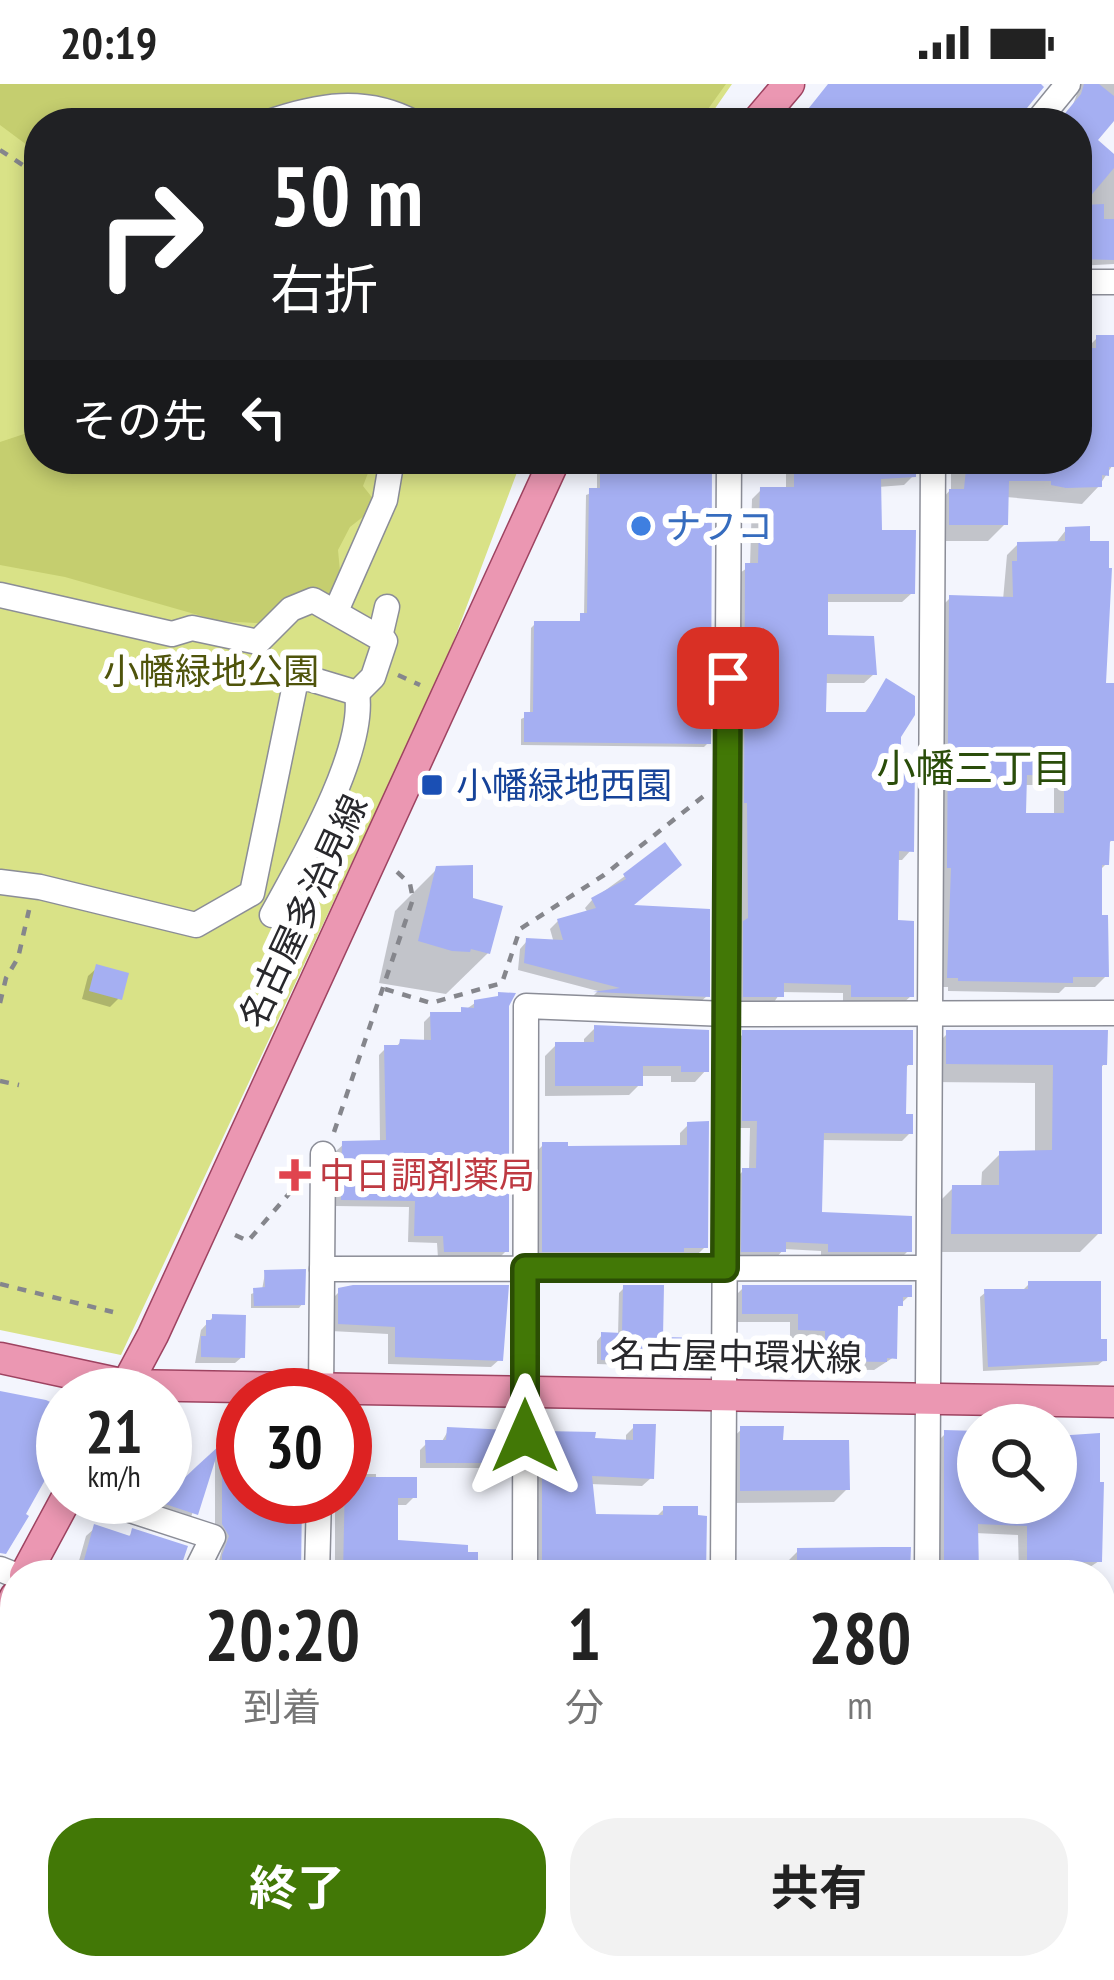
<!DOCTYPE html>
<html lang="ja">
<head>
<meta charset="utf-8">
<style>
  body { margin:0; font-family:"PT Sans Narrow","Noto Sans JP",sans-serif; background:#f2f2f2; color:#222; height:100vh; display:flex; flex-direction:column; font-size:45px; white-space:nowrap }
  * { box-sizing:border-box; margin:0 }
  p { font-size:39px; color:#767676 }
  .icon { flex:none; width:66px; height:66px; fill:none; stroke:currentColor; stroke-width:2; stroke-linecap:round; stroke-linejoin:round }
  .map { position:relative; flex:1; overflow:hidden }
  .drawer { position:absolute; left:0px; top:1476px; width:1116px; height:420px; display:flex; flex-direction:column; background:#fff; border-radius:48px 48px 0 0; box-shadow:0 6px 18px #0003 }
  .drawer>* { flex:none }
  .hud { position:absolute; left:24px; top:24px; width:1068px; height:366px; border-radius:48px; box-shadow:0 6px 18px #0003; background:#202124; color:#fff; overflow:hidden }
  .fabs { position:absolute; left:957px; top:1320px; display:grid; gap:24px }
  .fabs a { display:grid; place-items:center; width:120px; height:120px; border-radius:50%; background:#fff; box-shadow:0 6px 18px #0003; font-size:60px }
  .speed { position:absolute; left:36px; top:1284px; display:flex; gap:24px; font-size:60px; font-weight:700; text-align:center }
  .speed>* { display:grid; place-content:center; width:156px; height:156px; border-radius:50%; background:#fff; box-shadow:0 6px 18px #0003; line-height:1 }
  .speed small { font-size:30px; font-weight:400 }
  .speed .limit { border:18px solid #d22; background:#fff; color:#111 }
  .pin { position:absolute; display:grid; place-items:center; width:102px; height:102px; color:#fff; margin:-51px; border-radius:24px; box-shadow:0 6px 18px #0006 }
  .me { position:absolute; width:132px; margin:-66px; rotate:0deg; stroke-linejoin:round; filter:drop-shadow(0 0 9px #0008) }
  .turn { display:flex; align-items:center; gap:42px; height:252px; padding:0 48px; font-size:54px }
  .turn .icon { width:156px; height:156px; stroke-width:2.5 }
  .turn b { display:block; font-size:84px; line-height:102px }
  .then { display:flex; align-items:center; height:114px; padding:0 48px; background:#0003; gap:24px; font-size:45px }
  .eta { display:flex; justify-content:space-evenly; align-items:center; height:204px; text-align:center }
  .eta b { font-size:72px; font-weight:700; line-height:84px }
  .action { display:flex; gap:24px; margin-top:auto; padding:24px 48px }
  .action a { flex:1; height:138px; border-radius:48px; background:#427806; color:#fff; font-size:48px; font-weight:700; line-height:138px; text-align:center }
  .action a+a { background:#f2f2f2; color:#222 }
  .status { display:flex; justify-content:space-between; align-items:center; height:84px; padding:0 60px; background:#fff; direction:ltr }
  .status svg { height:33px; fill:currentColor }
  .map>svg:first-child { display:block }
</style>
</head>
<body>
<div class="status"><b>20:19</b><svg viewBox="0 0 49 12"><path d="M0 12V9h3v3zM5 12V6h3v6zM10 12V3h3v9zM15 12V0h3v12zM26 1h20v11H26zM47 4h2v5h-2z"/></svg></div>
<div class="map">
<svg width="1114" height="1896" viewBox="0 0 1114 1896">
  <rect width="100%" height="100%" fill="#f3f5fd"/>
  <!-- green -->
  <polygon fill="#d9e287" points="0,0 732,0 705,39 39,39 39,375 522,375 445,580 121,1271 0,1246"/>
  <!-- forest -->
  <g fill="#c5ce6f">
    <polygon points="0,0 726,0 698,39 39,39 39,70 0,41"/>
    <polygon points="39,345 39,375 378,375 373,376 363,402 378,421 350,443 338,466 341,498 325,527 257,539 219,537 65,493 0,481 0,358"/>
  </g>
  <!-- shadow -->
  <g fill="#0003" fill-rule="evenodd">
    <polygon points="1081,0 1114,0 1114,32 1080,72 1114,73 1114,180 1077,182 1077,39 1059,39 1072,23"/>
    <polygon points="1097,254 1112,382 1099,402 1082,420 1006,413 1005,440 988,457 933,457 933,425 951,405 951,375 1077,375 1077,267 1084,267"/>
    <polygon points="597,375 709,375 708,659 704,663 521,661 521,635 530,631 531,544 535,540 577,540 584,532 586,411 597,407"/>
    <polygon points="786,375 913,375 913,392 904,401 878,403 879,449 912,509 902,518 825,518 825,554 874,590 864,599 824,599 823,631 863,631 887,598 898,652 911,766 902,776 896,776 895,839 911,912 901,921 843,921 843,909 781,908 772,921 735,922 735,850 740,844 737,491 750,482 752,415 761,406 786,406"/>
    <path d="M1066,446L1114,644L1112,756L1107,761L1106,780L1099,787V834L1106,892L1095,903H1065L1059,909L948,907V903H937L939,525L950,514L1003,516L1007,471L1018,460H1055ZM1024,701H1054V732H1023Z"/>
    <polygon points="678,780 628,823 707,912 699,919 590,915 598,907 518,886 520,865 527,857 554,859 550,845 558,837 588,829 585,824 592,816 625,792"/>
    <polygon points="437,785 470,817 488,869 446,910 379,899 395,827"/>
    <polygon points="97,884 119,914 110,923 82,915 88,892"/>
    <polygon points="495,916 506,921 506,1167 499,1174 438,1174 437,1159 408,1158 409,1123 335,1122 336,1067 344,1060 380,1060 379,971 386,964 394,964 401,958 424,959 424,938 431,931 458,931 475,919"/>
    <polygon points="595,944 706,986 695,998 671,998 671,992 640,992 640,1000 629,1011 545,1012 545,972 556,961 584,961 584,955"/>
    <polygon points="744,949 910,979 904,986 903,1033 910,1049 902,1057 820,1056 819,1131 909,1166 901,1174 821,1175 821,1167 784,1165 775,1175 734,1175 735,1095 743,1087 749,1087 750,1044 735,1044 735,958"/>
    <polygon points="948,949 1104,980 1099,986 1099,1149 1080,1168 934,1168 934,1123 953,1104 981,1104 982,1088 1000,1070 1035,1069 1035,999 929,998 929,968"/>
    <polygon points="688,1041 705,1163 697,1171 673,1175 535,1175 536,1068 543,1061 565,1065 680,1064 680,1049"/>
    <polygon points="265,1189 302,1220 299,1224 251,1224 251,1210 262,1206"/>
    <polygon points="1029,1200 1098,1258 1104,1276 1098,1281 983,1287 980,1213 986,1208 1024,1205"/>
    <polygon points="624,1204 660,1256 705,1273 686,1283 597,1280 597,1257 602,1251 618,1252 619,1209"/>
    <polygon points="743,1204 909,1212 895,1225 894,1273 874,1286 817,1285 817,1255 790,1254 790,1238 734,1238 734,1213"/>
    <polygon points="340,1207 500,1275 491,1283 388,1280 388,1250 331,1247 332,1215"/>
    <polygon points="213,1233 242,1273 235,1279 195,1279 201,1246"/>
    <polygon points="243,1343 243,1413 300,1413 298,1491 215,1491 223,1462 215,1449 215,1370"/>
    <polygon points="634,1343 651,1394 642,1402 590,1400 594,1433 655,1434 664,1425 704,1435 706,1491 534,1491 535,1359 543,1350 626,1359 626,1351"/>
    <polygon points="742,1345 780,1359 847,1405 834,1418 728,1419 729,1357"/>
    <polygon points="448,1347 506,1349 506,1390 499,1396 492,1396 492,1384 420,1384 420,1366 427,1359 441,1359"/>
    <polygon points="946,1349 978,1350 978,1419 1056,1419 1056,1353 1099,1477 1084,1487 1084,1491 1019,1490 1018,1451 975,1449 976,1491 935,1491 936,1359"/>
    <polygon points="213,1372 191,1433 160,1422"/>
    <polygon points="345,1390 376,1390 376,1397 414,1413 406,1421 395,1421 395,1459 475,1491 335,1491 335,1413 345,1413"/>
    <polygon points="95,1444 127,1454 133,1448 184,1464 177,1491 75,1491 86,1452"/>
    <polygon points="908,1466 910,1491 789,1491 789,1476 798,1467"/>
    <polygon points="1101,1526 1108,1527 1108,1553 1101,1560"/>
    <polygon points="1101,1594 1114,1595 1114,1616 1101,1616"/>
    <polygon points="0,1634 15,1641 15,1881 94,1881 94,1896 0,1896"/>
    <polygon points="1101,1652 1114,1652 1111,1673 1101,1673"/>
    <polygon points="1101,1790 1114,1793 1114,1830 1101,1829"/>
    <polygon points="115,1881 293,1881 293,1896 120,1896"/>
    <polygon points="318,1881 491,1881 491,1896 320,1896"/>
    <polygon points="534,1881 700,1881 693,1896 613,1896 613,1886 568,1885 568,1896 534,1896"/>
    <polygon points="723,1881 899,1881 899,1896 732,1896"/>
    <polygon points="932,1881 1020,1881 1020,1896 931,1895"/>
    <polygon points="1062,1881 1093,1881 1084,1890 1062,1890"/>
  </g>
  <!-- building -->
  <g fill="#a5aff2" fill-rule="evenodd">
    <polygon points="828,0 1041,0 1044,3 1023,29 1020,39 797,39"/>
    <polygon points="1084,0 1099,0 1114,12 1114,37 1098,56 1114,70 1114,84 1083,121 1104,120 1104,135 1114,135 1114,176 1077,175 1077,39 1057,39 1081,10"/>
    <polygon points="1096,251 1114,251 1114,383 1109,383 1109,392 1102,391 1102,403 1066,404 1051,401 1051,397 1009,397 1008,441 949,441 949,405 964,405 967,375 1077,375 1077,264 1096,264"/>
    <polygon points="600,375 712,375 711,660 524,658 524,628 533,628 534,537 580,537 580,529 587,529 589,404 600,404"/>
    <polygon points="794,375 916,375 916,393 881,395 882,446 916,446 915,510 828,510 828,551 874,552 877,591 827,590 826,628 866,628 886,594 915,612 915,631 901,653 901,666 915,680 914,768 899,767 898,836 914,837 914,913 851,913 851,901 784,899 784,913 743,913 743,837 748,834 747,719 744,719 745,479 758,479 760,403 794,403"/>
    <path d="M1090,442V457H1109V484H1112L1106,599H1114V757H1110L1109,781H1102V831H1108L1109,893H1073V899L958,897V894H947L951,784H947L949,511L1013,513L1012,477H1017V458L1065,457V443ZM1027,691L1064,692V729H1026Z"/>
    <polygon points="665,758 682,781 634,821 710,825 710,913 593,908 620,904 524,879 526,854 563,856 557,835 596,824 591,814 626,795 623,790"/>
    <polygon points="473,781 473,814 503,822 490,870 471,865 470,868 452,867 418,857 436,782"/>
    <polygon points="96,880 129,889 122,916 89,907"/>
    <polygon points="498,908 516,909 509,922 509,1168 444,1168 443,1152 414,1152 415,1117 341,1116 342,1057 386,1056 384,961 399,961 400,955 431,956 430,928 461,928 461,923 474,924 474,916 498,912"/>
    <polygon points="594,941 709,946 709,988 681,988 681,982 643,982 643,1002 555,1002 555,958 594,958"/>
    <polygon points="742,946 913,946 913,981 907,981 906,1030 913,1030 913,1050 824,1049 822,1128 912,1132 912,1168 828,1168 828,1160 786,1158 786,1168 741,1168 742,1084 756,1084 757,1037 742,1037"/>
    <polygon points="946,946 1108,946 1107,981 1102,981 1102,1150 951,1150 952,1101 999,1101 999,1067 1052,1066 1053,981 946,980"/>
    <polygon points="709,1037 708,1164 684,1164 684,1168 542,1168 542,1058 568,1058 568,1062 687,1061 687,1038"/>
    <polygon points="306,1185 305,1221 254,1222 253,1204 265,1203 264,1186"/>
    <polygon points="1028,1197 1101,1197 1101,1255 1107,1255 1107,1277 988,1283 984,1205 1028,1205"/>
    <polygon points="353,1201 509,1201 503,1277 395,1273 395,1243 338,1240 338,1204"/>
    <polygon points="623,1201 664,1201 663,1253 708,1254 708,1274 694,1274 694,1279 601,1276 601,1248 622,1249"/>
    <polygon points="742,1201 912,1201 912,1213 903,1213 903,1222 898,1222 897,1275 887,1274 887,1278 825,1277 825,1247 798,1246 798,1230 742,1230"/>
    <polygon points="212,1230 246,1231 245,1274 201,1273 201,1252 206,1252 206,1236 212,1236"/>
    <polygon points="0,1307 46,1316 63,1324 63,1364 57,1362 45,1396 26,1430 29,1432 6,1470 0,1469"/>
    <polygon points="243,1339 243,1413 302,1413 301,1491 222,1491 222,1471 229,1452 222,1440 222,1359"/>
    <polygon points="633,1340 656,1340 654,1395 592,1392 596,1430 663,1431 663,1422 698,1422 698,1431 707,1432 706,1491 542,1490 542,1347 596,1348 595,1354 633,1356"/>
    <polygon points="740,1342 784,1342 783,1356 849,1356 850,1406 740,1407"/>
    <polygon points="447,1343 509,1346 509,1391 497,1391 497,1379 426,1379 425,1356 446,1356"/>
    <polygon points="944,1346 978,1347 978,1419 1056,1419 1056,1352 1100,1349 1100,1398 1104,1398 1102,1478 1082,1478 1082,1487 1063,1487 1063,1481 1027,1481 1027,1442 978,1440 979,1489 944,1490"/>
    <polygon points="220,1361 198,1431 159,1418 197,1382"/>
    <polygon points="345,1393 417,1393 417,1414 398,1414 398,1456 468,1461 468,1468 478,1468 478,1491 343,1491"/>
    <polygon points="94,1440 130,1452 132,1444 188,1462 178,1491 147,1483 145,1491 92,1491 81,1487"/>
    <polygon points="883,1463 911,1463 910,1490 797,1491 797,1464"/>
  </g>
  <g fill="none" stroke-linecap="round" stroke-linejoin="round">
    <!-- minor casing -->
    <g stroke="#8b8d97" stroke-width="27">
      <g id="minor">
        <path d="M266,39C317,21 365,12 415,39"/>
        <polyline points="1036,39 1068,0"/>
        <polyline points="1077,198 1114,198"/>
        <polyline points="0,511 172,550 192,544 258,558 291,525 313,516 385,557 373,593 357,609 297,591 252,809 196,841 40,803 0,798"/>
        <polyline points="336,527 385,416 392,375"/>
        <polyline points="380,553 387,523"/>
        <path d="M272,831C301,778 366,668 357,609"/>
        <polyline points="322,1185 925,1184"/>
        <polyline points="321,1311 323,1070"/>
        <polyline points="90,1413 213,1453 194,1491"/>
        <polyline points="0,1485 15,1491"/>
        <polyline points="317,1491 319,1413"/>
        <polyline points="525,1491 526,922 726,930 1114,929"/>
        <polyline points="723,1491 729,375"/>
        <polyline points="927,1491 933,375"/>
        <polyline points="0,1564 15,1568"/>
        <polyline points="1101,1705 1114,1707"/>
        <polyline points="111,1896 111,1881"/>
        <polyline points="312,1896 312,1881"/>
        <polyline points="517,1896 518,1881"/>
        <polyline points="719,1896 719,1881"/>
        <polyline points="919,1896 919,1881"/>
      </g>
    </g>
    <!-- major casing -->
    <g stroke="#9e4361" stroke-width="33">
      <g id="major">
        <polyline points="756,39 789,0"/>
        <polyline points="0,1274 126,1301 1114,1318"/>
        <polyline points="121,1311 153,1251 555,375"/>
        <polyline points="25,1491 67,1413"/>
        <polyline points="0,1545 15,1513"/>
      </g>
    </g>
    <!-- path -->
    <g stroke="#85868c" stroke-width="4.5" stroke-dasharray="9 9" stroke-linecap="butt">
      <polyline points="0,66 39,92"/>
      <polyline points="398,591 420,601"/>
      <polyline points="385,905 431,919 502,899 520,845 604,791 705,711"/>
      <polyline points="0,919 6,894 18,874 29,826"/>
      <polyline points="0,997 19,1001"/>
      <polyline points="334,1048 413,815 410,800 395,786"/>
      <polyline points="235,1151 248,1157 300,1097"/>
      <polyline points="0,1200 113,1228"/>
    </g>
    <!-- minor -->
    <use href="#minor" stroke="#fff" stroke-width="24"/>
    <!-- major -->
    <use href="#major" stroke="#eb97b2" stroke-width="30"/>
  </g>
  <g fill="none" stroke-linecap="round" stroke-linejoin="round">
    <!-- route casing -->
    <g stroke="#2b4e04" stroke-width="30">
      <polyline id="route" points="525,1352 525,1184 725,1184 728,594"/>
    </g>
    <!-- route -->
    <use href="#route" stroke="#427806" stroke-width="21"/>
  </g>
  <!-- markers -->
  <circle fill="#3f7fe0" stroke="#fff" stroke-width="4.5" cx="641" cy="442" r="12"/>
  <rect fill="#1a4fb4" stroke="#fff" stroke-width="4.5" x="420" y="689" width="24" height="24" rx="6"/>
  <path fill="#e0444e" stroke="#fff" stroke-width="4.5" d="M289 1073h12v12h12v12h-12v12h-12v-12h-12v-12h12z"/>
  <g text-anchor="middle" stroke-width="12" stroke-linejoin="round" paint-order="stroke">
    <!-- shop labels -->
    <g font-size="36" fill="#366cbe" stroke="#fff" text-anchor="start">
      <text x="665" y="455">ナフコ</text>
    </g>
    <!-- park labels -->
    <g font-size="36" fill="#4f540b" stroke="#fff">
      <text x="211" y="600">小幡緑地公園</text>
    </g>
    <!-- transit labels -->
    <g font-size="36" fill="#164399" stroke="#fff" text-anchor="start">
      <text x="456" y="714">小幡緑地西園</text>
    </g>
    <!-- street labels -->
    <g font-size="36" fill="#28282c" stroke="#fff">
      <text transform="translate(303 827) rotate(-65)" y="13">名古屋多治見線</text>
      <text transform="translate(736 1272) rotate(1)" y="13">名古屋中環状線</text>
    </g>
    <!-- health labels -->
    <g font-size="36" fill="#be3a42" stroke="#fff" text-anchor="start">
      <text x="319" y="1104">中日調剤薬局</text>
    </g>
    <!-- neighbourhood labels -->
    <g font-size="39" fill="#2a4d0a" stroke="#fff">
      <text x="974" y="698">小幡三丁目</text>
    </g>
  </g>
</svg>
<div class="fabs">
<a><svg class="icon" aria-label="search" viewBox="0 0 24 24"><circle cx="10" cy="10" r="6"/><path d="M15 15l6 6"/></svg></a>
</div>
<div class="speed"><div>21<small>km/h</small></div><div class="limit">30</div></div>
<div class="pin" style="left:728px;top:594px;background:#d93025"><svg class="icon" aria-label="arrive" viewBox="0 0 24 24"><path d="M6 21V4h12l-3 4 3 4H6"/></svg></div>
<svg class="me" style="left:525px;top:1352px" viewBox="-20 -20 40 40"><path d="M0-17L14 15 0 8-14 15z" fill="#427806" stroke="#fff" stroke-width="4"/></svg>
<div class="hud">
<div class="turn"><svg class="icon" aria-label="right" viewBox="0 0 24 24"><path d="M7 20v-9h11M14 6l5 5-5 5"/></svg><div><b>50 m</b>右折</div></div>
<div class="then">その先<svg class="icon" aria-label="left" viewBox="0 0 24 24"><path d="M17 20v-9H6M10 6l-5 5 5 5"/></svg></div>
</div>
<section class="drawer">
<div class="eta">
<div><b>20:20</b><p>到着</p></div>
<div><b>1</b><p>分</p></div>
<div><b>280</b><p>m</p></div>
</div>
<div class="action"><a>終了</a><a>共有</a></div>
</section>
</div>
</body>
</html>
